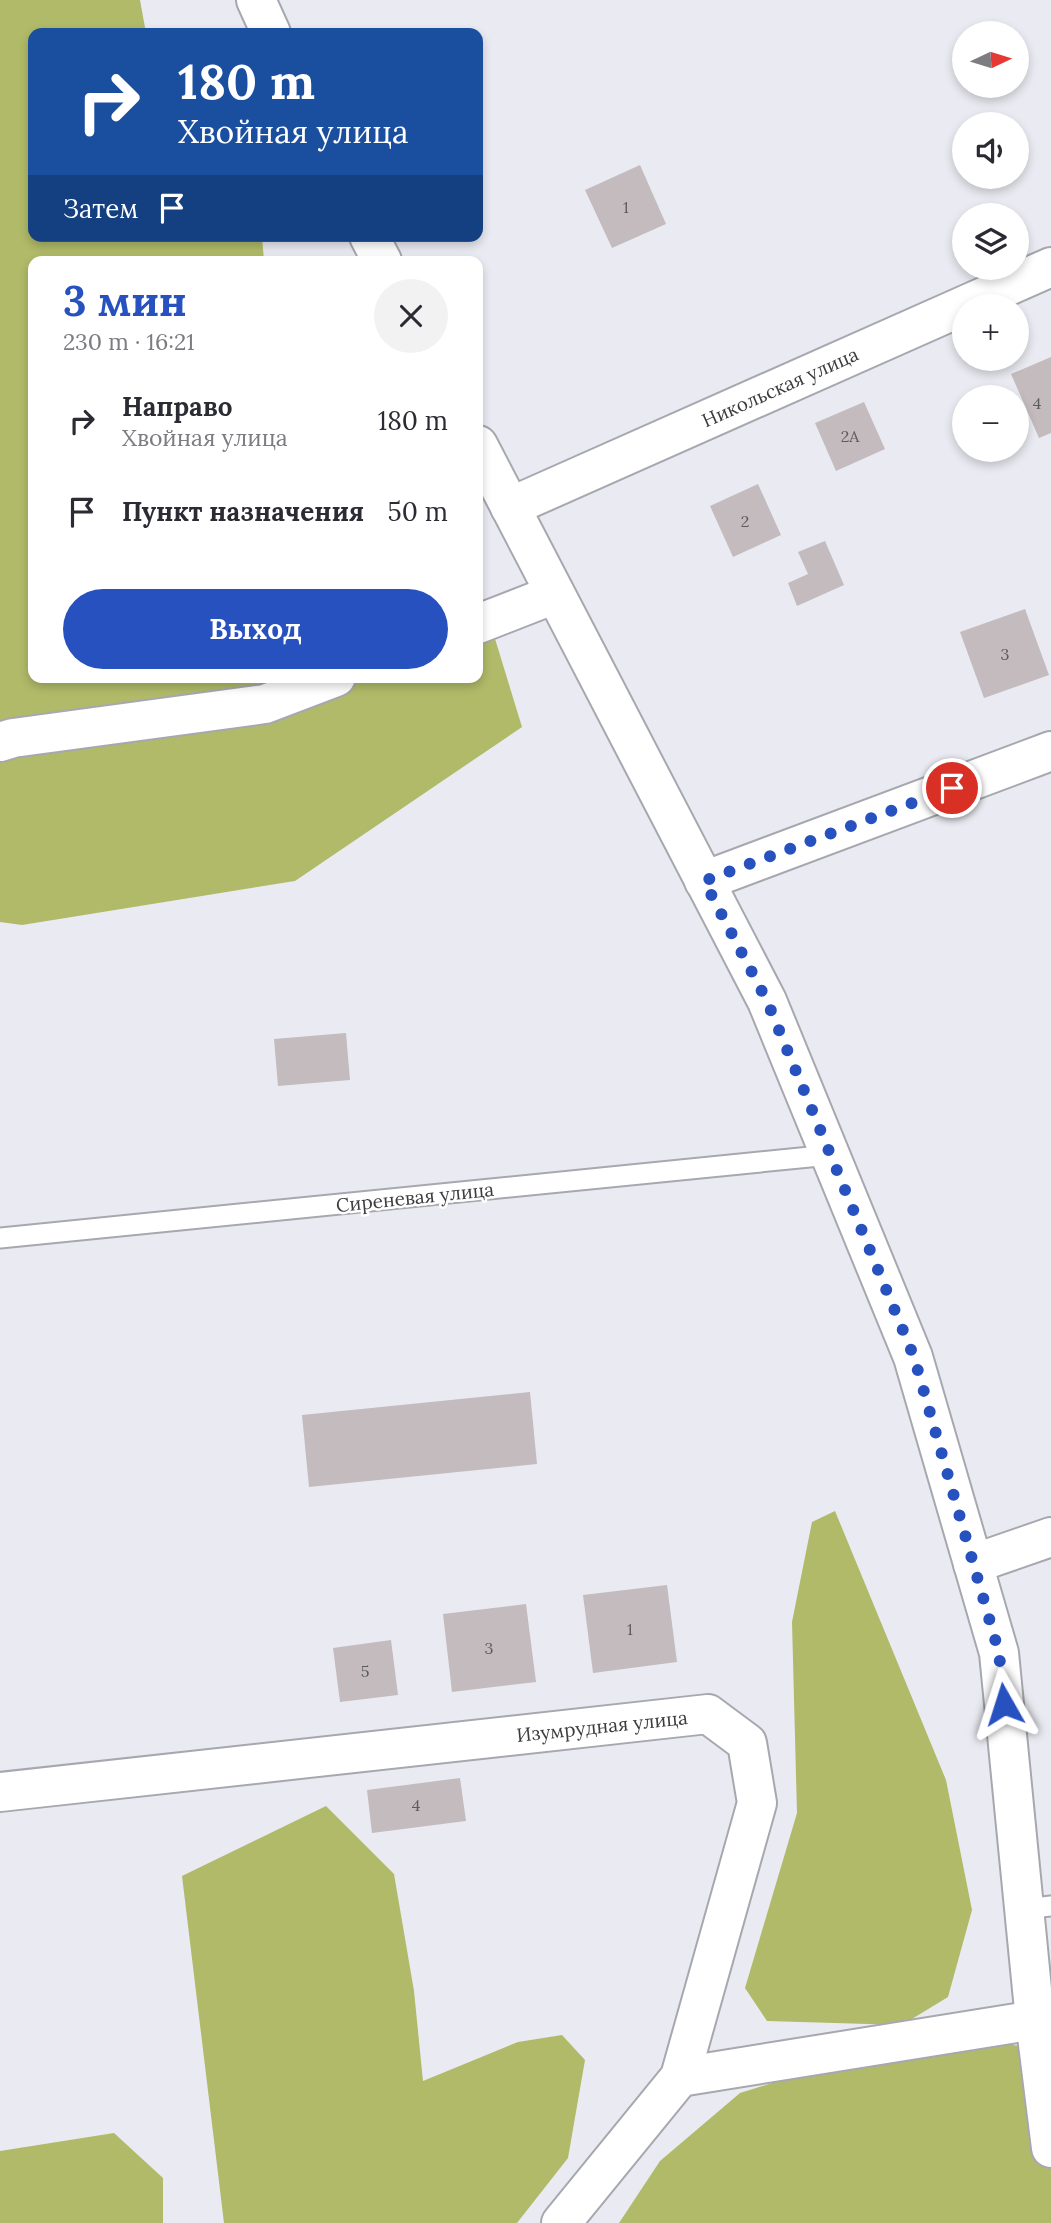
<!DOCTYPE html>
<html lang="ru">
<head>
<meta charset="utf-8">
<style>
  body { margin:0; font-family:Lora,serif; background:#f2f2f3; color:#2b2b33; height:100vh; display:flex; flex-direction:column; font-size:26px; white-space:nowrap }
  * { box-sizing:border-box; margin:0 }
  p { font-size:23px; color:#7c7c81 }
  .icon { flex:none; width:38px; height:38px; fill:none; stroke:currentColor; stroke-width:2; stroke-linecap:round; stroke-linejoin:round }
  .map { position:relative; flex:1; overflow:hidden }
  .sheet { position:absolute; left:28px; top:256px; width:455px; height:427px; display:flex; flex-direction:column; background:#fff; border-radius:14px; box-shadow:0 4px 10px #0003 }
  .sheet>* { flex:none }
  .top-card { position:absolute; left:28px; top:28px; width:455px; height:214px; border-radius:14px; box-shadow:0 4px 10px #0003; background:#1a4fa0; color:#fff; overflow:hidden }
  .needle { width:46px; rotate:86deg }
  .buttons { position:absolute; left:952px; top:21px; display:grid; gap:14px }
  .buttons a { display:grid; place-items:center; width:77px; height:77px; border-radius:50%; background:#fff; box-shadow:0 4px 10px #0003; font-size:35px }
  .pin { position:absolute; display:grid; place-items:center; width:60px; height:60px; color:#fff; margin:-30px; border:4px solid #fff; border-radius:50%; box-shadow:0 2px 7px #0007 }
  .me { position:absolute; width:77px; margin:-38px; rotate:354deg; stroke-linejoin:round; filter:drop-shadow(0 0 5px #0008) }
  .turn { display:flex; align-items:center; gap:24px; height:147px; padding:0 35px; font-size:32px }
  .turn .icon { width:91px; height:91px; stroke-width:2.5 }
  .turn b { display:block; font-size:49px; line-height:60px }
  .then { display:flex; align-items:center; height:66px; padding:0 35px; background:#0003; gap:14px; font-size:26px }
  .round { display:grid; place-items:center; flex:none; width:74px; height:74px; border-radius:37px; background:#f2f2f3 }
  .head { display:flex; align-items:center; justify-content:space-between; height:119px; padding:0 35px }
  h1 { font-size:42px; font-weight:700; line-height:52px; color:#2851c0 }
  .button { display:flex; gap:14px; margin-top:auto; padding:14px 35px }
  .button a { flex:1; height:80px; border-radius:42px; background:#2851c0; color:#fff; font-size:28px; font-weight:700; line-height:80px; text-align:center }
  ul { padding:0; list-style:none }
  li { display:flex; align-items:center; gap:21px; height:91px; padding:0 35px }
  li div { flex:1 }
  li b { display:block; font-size:26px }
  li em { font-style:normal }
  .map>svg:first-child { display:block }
</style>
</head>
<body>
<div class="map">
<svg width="1051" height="2223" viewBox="0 0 1051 2223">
  <rect width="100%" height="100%" fill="#eaebf2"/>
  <!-- forest -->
  <g fill="#b0ba68">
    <polygon points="0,0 140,0 146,33 33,33 33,236 262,236 264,261 33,261 33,677 478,677 478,583 522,727 295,881 22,925 0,922"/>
    <polygon points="835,1511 946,1780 972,1910 948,1997 902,2025 767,2021 745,1988 797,1813 792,1622 812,1522"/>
    <polygon points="326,1806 394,1874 414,1991 423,2081 518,2042 562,2035 585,2060 568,2158 517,2223 224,2223 182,1876"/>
    <polygon points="988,2041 1051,2051 1051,2223 619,2223 660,2161 740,2093 836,2063"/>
    <polygon points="114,2133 163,2178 163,2223 0,2223 0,2151"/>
  </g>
  <!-- building -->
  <g fill="#c3bbbe">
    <polygon points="640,165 666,224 612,248 585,190"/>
    <polygon points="1051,357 1051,433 1039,438 1011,374"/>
    <polygon points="864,402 885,449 836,471 815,423"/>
    <polygon points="758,484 781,535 733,557 710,506"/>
    <polygon points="825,541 844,585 797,606 788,583 808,574 798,552"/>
    <polygon points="1025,609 1049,675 984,698 960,632"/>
    <polygon points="346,1033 350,1080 278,1086 274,1039"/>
    <polygon points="530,1392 537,1464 309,1487 302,1415"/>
    <polygon points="667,1585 677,1662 593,1673 583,1595"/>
    <polygon points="526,1604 536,1682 452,1692 443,1614"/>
    <polygon points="391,1640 398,1695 340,1702 333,1648"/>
    <polygon points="460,1778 466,1821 372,1833 367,1790"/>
  </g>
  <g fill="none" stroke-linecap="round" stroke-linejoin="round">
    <!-- service casing -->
    <g stroke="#a7a8af" stroke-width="23">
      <g id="service">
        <polyline points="0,1238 830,1155"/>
        <polyline points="1024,1909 1051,1906"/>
      </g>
    </g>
    <!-- minor casing -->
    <g stroke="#a7a8af" stroke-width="42">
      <g id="minor">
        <polyline points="510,507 1051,267"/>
        <polyline points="478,624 555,594"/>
        <polyline points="0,742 13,738 265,704 336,677"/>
        <polyline points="704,881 1051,751"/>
        <polyline points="973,1564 1051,1537"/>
        <polyline points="0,1792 708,1714 747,1743 757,1803 680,2077 561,2223"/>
        <polyline points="680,2077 1035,2020"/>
      </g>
    </g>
    <!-- tertiary casing -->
    <g stroke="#a7a8af" stroke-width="42">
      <g id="tertiary">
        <polyline points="256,0 271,33"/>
        <polyline points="369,236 382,261"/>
        <polyline points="478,445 767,1001 913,1357 999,1653 1035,2020 1051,2148"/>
      </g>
    </g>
    <!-- service -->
    <use href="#service" stroke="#fff" stroke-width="19"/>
    <!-- minor -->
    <use href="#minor" stroke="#fff" stroke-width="38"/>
    <!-- tertiary -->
    <use href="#tertiary" stroke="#fff" stroke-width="38"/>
  </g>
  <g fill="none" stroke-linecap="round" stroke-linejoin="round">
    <!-- route -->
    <polyline stroke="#2851c0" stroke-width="12" stroke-dasharray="0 21.6" points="952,788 704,881 767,1001 914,1357 999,1653 1004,1704"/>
  </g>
  <g text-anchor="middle" stroke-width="5" stroke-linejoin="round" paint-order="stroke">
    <!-- number labels -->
    <g font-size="16" fill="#5e5c5f">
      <text x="626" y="213">1</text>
      <text x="1037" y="409">4</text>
      <text x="850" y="442">2А</text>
      <text x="745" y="527">2</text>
      <text x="1005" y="660">3</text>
      <text x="630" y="1635">1</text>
      <text x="489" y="1654">3</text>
      <text x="365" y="1677">5</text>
      <text x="416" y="1811">4</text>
    </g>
    <!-- street labels -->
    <g font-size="19" fill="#3c3c3f" stroke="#fff">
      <text transform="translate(780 387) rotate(-24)" y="7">Никольская улица</text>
      <text transform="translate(415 1197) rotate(-6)" y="7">Сиреневая улица</text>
      <text transform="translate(602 1726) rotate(-6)" y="7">Изумрудная улица</text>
    </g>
  </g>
</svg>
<div class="buttons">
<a><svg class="needle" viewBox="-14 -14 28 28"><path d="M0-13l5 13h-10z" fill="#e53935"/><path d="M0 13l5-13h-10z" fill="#7c7c81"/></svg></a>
<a><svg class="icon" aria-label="sound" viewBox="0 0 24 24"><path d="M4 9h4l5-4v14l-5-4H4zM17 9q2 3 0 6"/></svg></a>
<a><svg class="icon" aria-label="layers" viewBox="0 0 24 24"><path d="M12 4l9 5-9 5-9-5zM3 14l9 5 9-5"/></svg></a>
<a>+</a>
<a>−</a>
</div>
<div class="pin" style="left:952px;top:788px;background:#d93025"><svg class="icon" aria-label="arrive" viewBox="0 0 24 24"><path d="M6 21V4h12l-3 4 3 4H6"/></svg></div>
<svg class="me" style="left:1004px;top:1704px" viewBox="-20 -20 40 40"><path d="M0-17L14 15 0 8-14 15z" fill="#2851c0" stroke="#fff" stroke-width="4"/></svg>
<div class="top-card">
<div class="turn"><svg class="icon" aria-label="right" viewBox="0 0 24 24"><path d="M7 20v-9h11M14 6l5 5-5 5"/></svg><div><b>180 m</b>Хвойная улица</div></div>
<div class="then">Затем<svg class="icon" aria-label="arrive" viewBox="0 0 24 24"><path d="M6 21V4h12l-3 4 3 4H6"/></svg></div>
</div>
<section class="sheet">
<div class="head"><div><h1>3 мин</h1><p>230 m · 16:21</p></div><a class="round"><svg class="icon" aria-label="close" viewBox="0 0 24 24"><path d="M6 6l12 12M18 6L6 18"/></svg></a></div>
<ul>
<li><svg class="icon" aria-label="right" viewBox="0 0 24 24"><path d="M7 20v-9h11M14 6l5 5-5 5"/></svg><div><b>Направо</b><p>Хвойная улица</p></div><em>180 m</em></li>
<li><svg class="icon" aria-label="arrive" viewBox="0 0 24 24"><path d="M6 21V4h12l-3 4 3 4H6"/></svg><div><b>Пункт назначения</b></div><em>50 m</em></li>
</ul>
<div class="button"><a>Выход</a></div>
</section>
</div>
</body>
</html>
